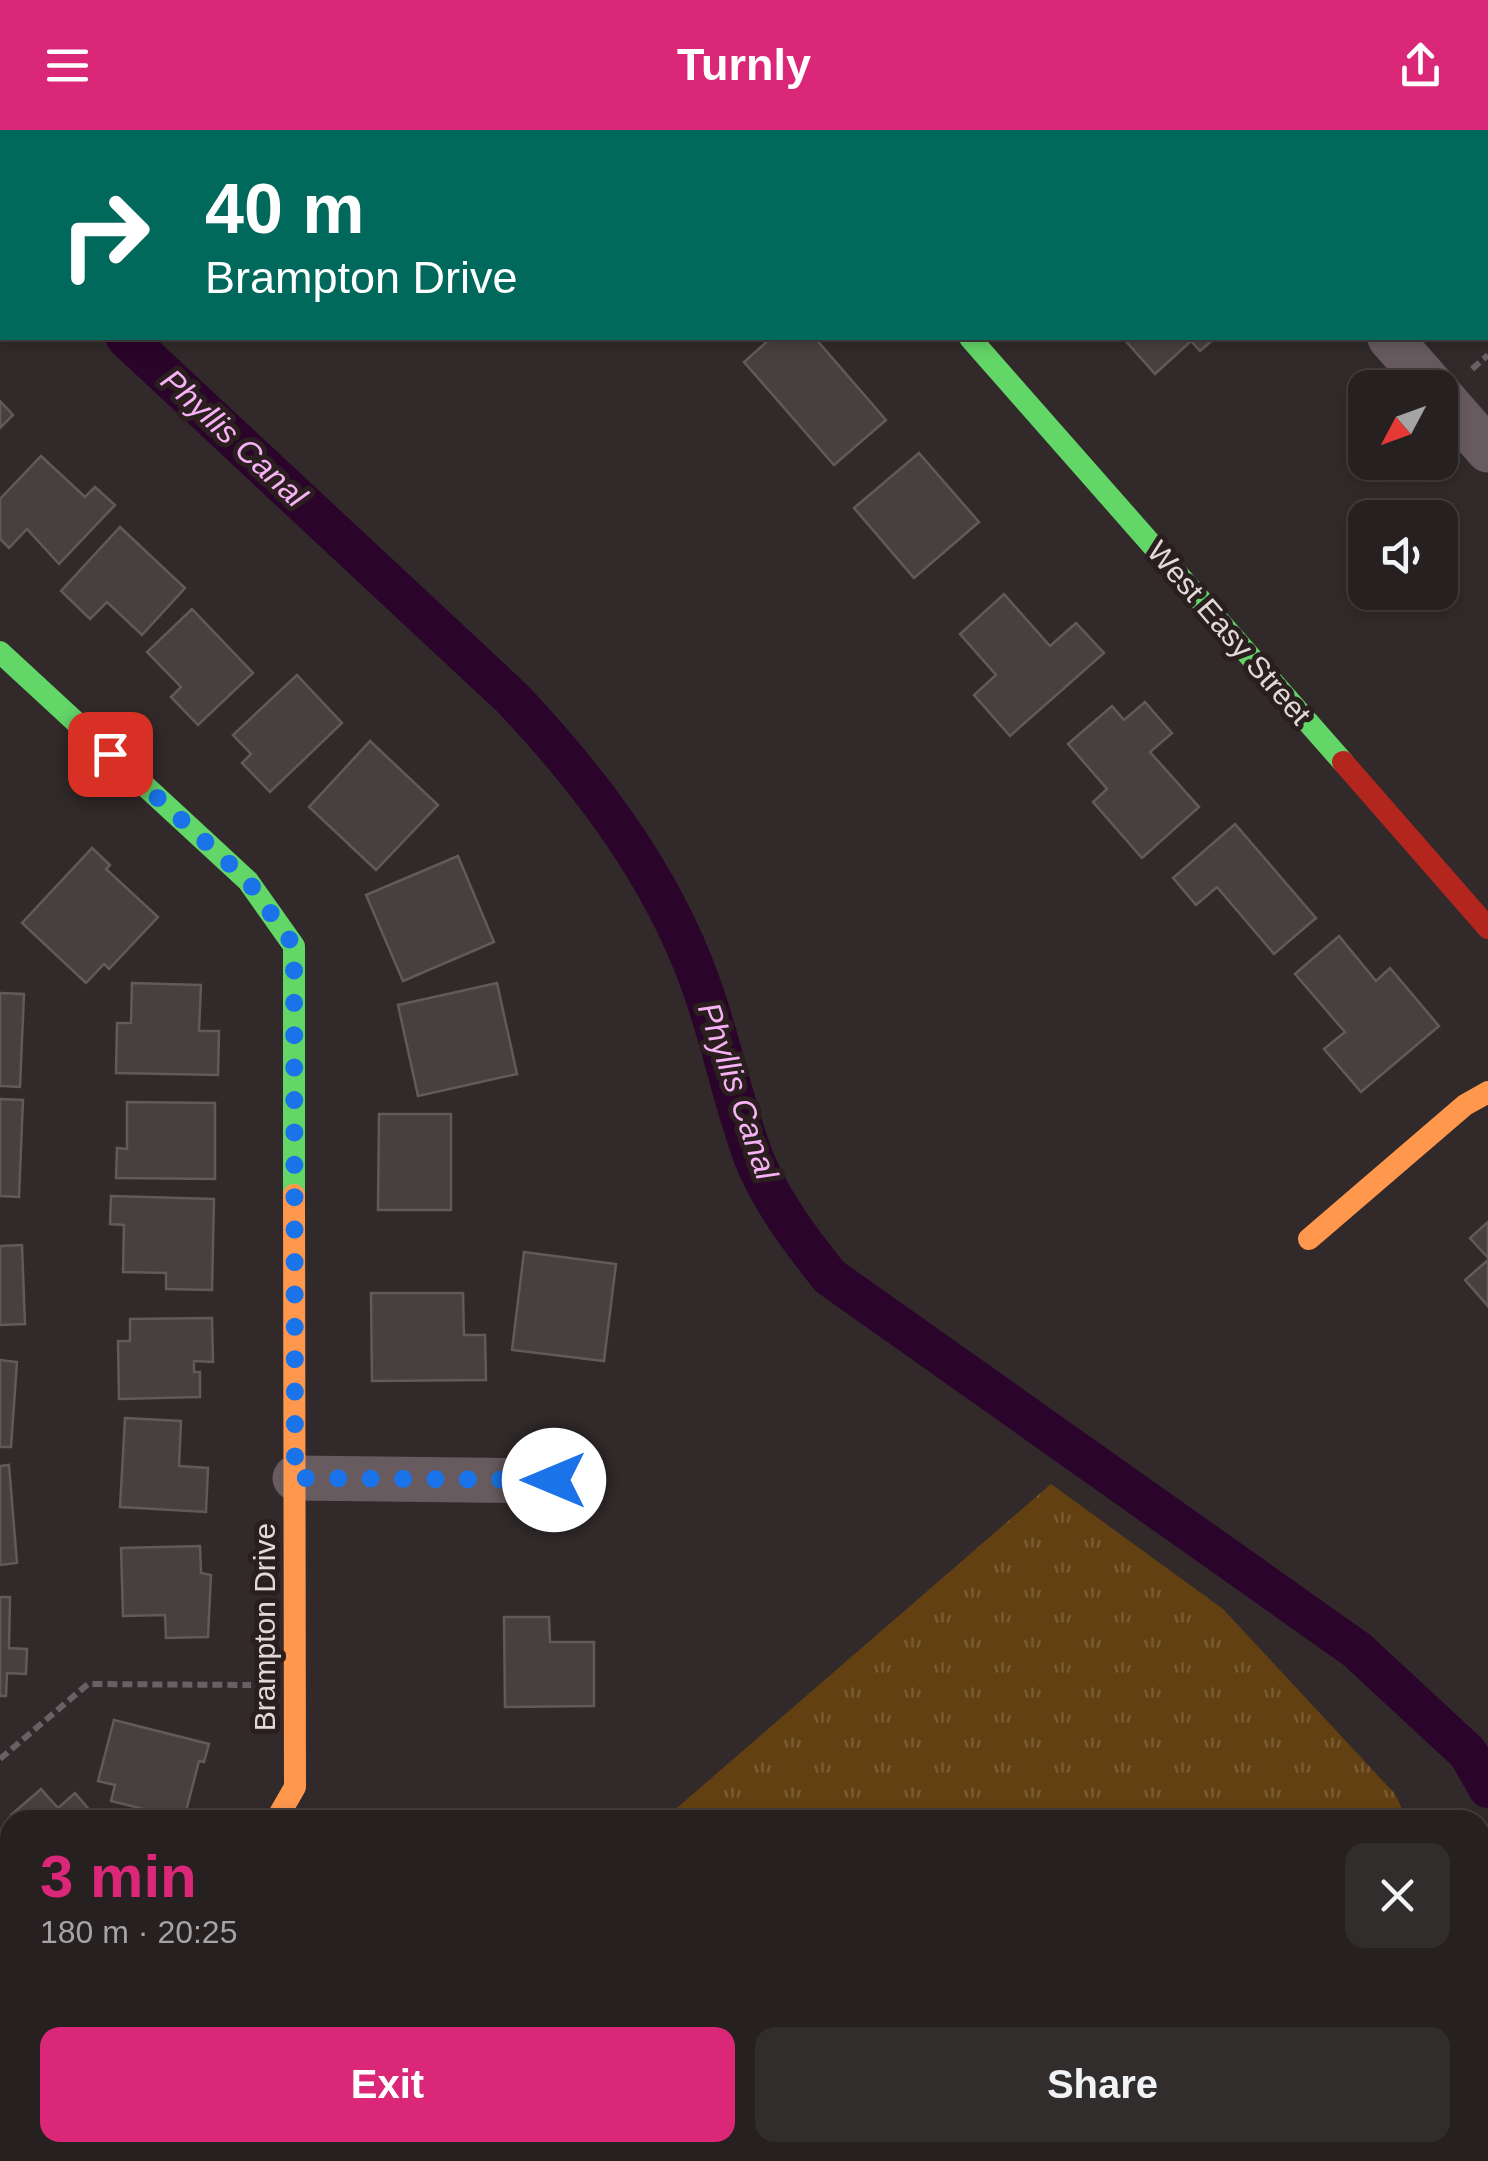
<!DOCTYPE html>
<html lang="en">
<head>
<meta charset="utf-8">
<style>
  body { margin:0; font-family:Helvetica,sans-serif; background:#322d2d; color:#f1f3f6; height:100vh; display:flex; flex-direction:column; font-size:38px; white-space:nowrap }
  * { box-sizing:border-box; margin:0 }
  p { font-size:32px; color:#a4a3a5 }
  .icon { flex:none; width:55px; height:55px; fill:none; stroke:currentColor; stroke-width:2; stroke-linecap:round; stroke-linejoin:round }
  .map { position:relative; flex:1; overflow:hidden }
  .sheet { position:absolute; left:0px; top:1680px; width:1490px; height:352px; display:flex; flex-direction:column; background:#262020; border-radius:30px 30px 0 0; box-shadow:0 5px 15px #0003,0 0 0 2px #423e3e }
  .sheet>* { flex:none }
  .banner { position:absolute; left:0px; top:0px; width:1490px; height:210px; box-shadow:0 5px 15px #0003,0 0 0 2px #423e3e; background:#00695c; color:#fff; overflow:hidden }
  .needle { width:65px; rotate:229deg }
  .controls { position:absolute; left:1348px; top:240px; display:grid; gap:20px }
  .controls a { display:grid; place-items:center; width:110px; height:110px; border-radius:20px; background:#262020; box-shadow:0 5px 15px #0003,0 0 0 2px #423e3e; font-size:50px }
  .pin { position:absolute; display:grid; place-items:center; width:85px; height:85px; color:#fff; margin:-42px; border-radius:20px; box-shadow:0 5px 15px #0006 }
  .me { position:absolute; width:110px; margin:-55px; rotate:270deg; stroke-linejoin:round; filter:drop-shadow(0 0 8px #0008) }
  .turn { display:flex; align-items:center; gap:35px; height:210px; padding:0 40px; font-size:45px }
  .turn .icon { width:130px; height:130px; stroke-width:2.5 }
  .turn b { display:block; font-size:70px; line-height:85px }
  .round { display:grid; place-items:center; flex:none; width:105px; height:105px; border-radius:20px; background:#322d2d }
  .summary { display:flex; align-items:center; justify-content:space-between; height:170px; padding:0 40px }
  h1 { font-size:60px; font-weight:600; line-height:75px; color:#db2777 }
  .action { display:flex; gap:20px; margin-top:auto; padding:20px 40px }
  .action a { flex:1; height:115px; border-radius:20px; background:#db2777; color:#fff; font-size:40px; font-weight:600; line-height:115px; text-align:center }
  .action a+a { background:#322d2d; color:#f1f3f6 }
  header { display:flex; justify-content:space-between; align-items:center; height:130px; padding:0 40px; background:#db2777; color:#fff; font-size:45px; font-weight:600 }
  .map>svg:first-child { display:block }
</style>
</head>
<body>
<header><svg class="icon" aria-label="menu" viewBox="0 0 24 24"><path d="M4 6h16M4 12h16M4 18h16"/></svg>Turnly<svg class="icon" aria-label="share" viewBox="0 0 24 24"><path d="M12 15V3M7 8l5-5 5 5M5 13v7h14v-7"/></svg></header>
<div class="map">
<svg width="1488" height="2031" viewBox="0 0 1488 2031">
  <defs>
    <pattern id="grass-tufts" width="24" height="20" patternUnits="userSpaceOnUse" patternTransform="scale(2.5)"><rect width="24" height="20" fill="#624011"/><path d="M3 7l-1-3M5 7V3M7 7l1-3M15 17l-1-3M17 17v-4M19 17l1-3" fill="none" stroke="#785b33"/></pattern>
  </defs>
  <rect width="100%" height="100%" fill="#322a2a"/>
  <!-- grass -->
  <g fill="url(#grass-tufts)">
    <polygon points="1051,1354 1223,1479 1395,1664 1407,1690 663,1690"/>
    <polygon points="947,2023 1323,2023 1311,2031 955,2031"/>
  </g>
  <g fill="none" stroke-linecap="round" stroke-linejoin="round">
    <!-- canal -->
    <g stroke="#2b042b" stroke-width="40">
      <polyline points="0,96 2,98"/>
      <path d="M126,208L513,569C591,652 661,744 700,852C721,909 732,969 753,1026C770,1070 801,1111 830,1147L1357,1520L1468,1623L1488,1658"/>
    </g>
  </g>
  <!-- building -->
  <g fill="#47403f" stroke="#615a59" stroke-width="2.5">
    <polygon points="975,0 1044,0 1041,2"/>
    <polygon points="771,208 815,208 886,290 834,335 744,232"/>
    <polygon points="1123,208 1215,208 1200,221 1191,211 1155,244"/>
    <polygon points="0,271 13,285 0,298"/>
    <polygon points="919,323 979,392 914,448 854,378"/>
    <polygon points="41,326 85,367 95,357 115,375 59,434 27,399 9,418 0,409 0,369"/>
    <polygon points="120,397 185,458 142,505 107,472 90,489 61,461"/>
    <polygon points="1004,464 1050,516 1076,493 1104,523 1010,606 974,565 996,545 960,504"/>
    <polygon points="192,479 253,543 198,595 171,567 181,557 147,522"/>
    <polygon points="297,545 342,593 270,662 242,633 251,624 233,605"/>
    <polygon points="1145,572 1172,603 1150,622 1199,677 1142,728 1093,672 1107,659 1068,614 1112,576 1124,590"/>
    <polygon points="370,611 438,675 376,740 309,677"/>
    <polygon points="1235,694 1316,788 1274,824 1217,757 1196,775 1173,748"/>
    <polygon points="92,718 110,735 106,739 158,787 109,839 104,834 86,853 22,793"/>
    <polygon points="458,726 494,812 403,851 366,765"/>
    <polygon points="1339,806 1376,851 1390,838 1439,896 1361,962 1324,919 1345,902 1295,844"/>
    <polygon points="132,853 201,855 199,901 219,901 218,945 116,943 117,893 131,893"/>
    <polygon points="497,853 517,944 418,966 398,875"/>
    <polygon points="0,863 24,864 20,957 0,956"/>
    <polygon points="0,969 23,970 19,1067 0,1066"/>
    <polygon points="127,972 215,973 215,1049 116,1048 117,1018 127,1019"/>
    <polygon points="379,984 451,984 451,1080 378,1080"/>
    <polygon points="111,1066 214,1069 212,1160 166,1159 166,1143 123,1142 124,1095 110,1094"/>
    <polygon points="1488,1092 1488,1128 1470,1108"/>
    <polygon points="22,1115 25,1194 0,1195 0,1116"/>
    <polygon points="524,1122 616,1134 604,1231 512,1220"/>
    <polygon points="1488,1130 1488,1176 1465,1150"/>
    <polygon points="371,1163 463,1163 464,1205 485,1205 486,1250 372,1251"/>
    <polygon points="212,1188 213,1232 194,1231 194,1242 200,1242 200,1267 119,1269 118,1211 130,1211 130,1189"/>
    <polygon points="0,1230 17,1232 11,1317 0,1317"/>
    <polygon points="125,1288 181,1291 179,1336 208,1338 206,1382 120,1377"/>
    <polygon points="9,1335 17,1433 0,1435 0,1336"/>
    <polygon points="200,1416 201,1443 211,1445 208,1507 166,1508 165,1485 123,1486 121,1418"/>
    <polygon points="0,1467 10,1467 9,1518 27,1519 26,1544 7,1543 6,1566 0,1566"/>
    <polygon points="504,1487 549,1487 550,1512 594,1512 594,1576 505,1577"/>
    <polygon points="114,1590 209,1614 204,1632 199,1631 184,1689 111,1671 115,1655 98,1651"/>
    <polygon points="41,1659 58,1678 75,1663 98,1690 15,1690 11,1685"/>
    <polygon points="81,2022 178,2022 169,2031 71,2031"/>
  </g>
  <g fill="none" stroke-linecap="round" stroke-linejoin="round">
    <!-- path -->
    <g stroke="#696063" stroke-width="6" stroke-dasharray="10 5" stroke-linecap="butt">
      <polyline points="1488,203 1488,204"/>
      <polyline points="1472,239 1488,225"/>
      <polyline points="0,1629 88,1554 251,1555"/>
    </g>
    <!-- street -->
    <g stroke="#685b60" stroke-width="45">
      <polyline points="783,0 785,2"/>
      <polyline points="1179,2 1182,0"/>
      <polyline points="1390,208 1434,258"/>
      <polyline points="1440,265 1488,320"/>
      <polyline points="295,1348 554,1351"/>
      <polyline points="0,1942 10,1934"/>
    </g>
    <!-- fast -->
    <g stroke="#63d668" stroke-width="22">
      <polyline points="970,208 1343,632"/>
      <polyline points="0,522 248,751 294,816 294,1065"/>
    </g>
    <!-- slow -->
    <g stroke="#ff974d" stroke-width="22">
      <polyline points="1309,1109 1465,975 1488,962"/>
      <polyline points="276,1690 295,1657 294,1065"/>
    </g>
    <!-- jam -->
    <polyline stroke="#b3261e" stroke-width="22" points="1343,632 1488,798"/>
  </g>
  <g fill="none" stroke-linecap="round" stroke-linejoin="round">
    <!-- route -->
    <polyline stroke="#1a73e8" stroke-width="18" stroke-dasharray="0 32.4" points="110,624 248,751 294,816 295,1348 554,1350"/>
  </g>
  <g text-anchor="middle" stroke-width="10" stroke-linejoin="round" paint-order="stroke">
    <!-- street labels -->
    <g font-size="30" fill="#e2d9d9" stroke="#2a1e1e">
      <text transform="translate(1229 503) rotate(49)" y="10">West Easy Street</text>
      <text transform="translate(265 1497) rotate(-90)" y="10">Brampton Drive</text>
    </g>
    <!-- water labels -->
    <g font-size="32" font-style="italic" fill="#f7b1f5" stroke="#2a1e1e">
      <text transform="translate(234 308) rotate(43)" y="11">Phyllis Canal</text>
      <text transform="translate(738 961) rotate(71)" y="11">Phyllis Canal</text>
    </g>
  </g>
</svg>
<div class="controls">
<a><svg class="needle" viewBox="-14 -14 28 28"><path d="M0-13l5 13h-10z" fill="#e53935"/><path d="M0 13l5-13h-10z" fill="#a4a3a5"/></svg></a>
<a><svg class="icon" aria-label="sound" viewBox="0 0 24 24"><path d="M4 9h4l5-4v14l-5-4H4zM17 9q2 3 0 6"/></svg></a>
</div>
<div class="pin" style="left:110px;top:624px;background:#d93025"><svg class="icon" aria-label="arrive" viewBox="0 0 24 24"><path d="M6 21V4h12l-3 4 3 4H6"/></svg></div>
<svg class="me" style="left:554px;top:1350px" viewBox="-20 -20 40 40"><circle r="19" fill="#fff"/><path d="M0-13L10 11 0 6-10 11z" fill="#1a73e8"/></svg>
<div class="banner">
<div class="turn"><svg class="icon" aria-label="right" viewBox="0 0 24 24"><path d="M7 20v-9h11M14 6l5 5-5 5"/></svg><div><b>40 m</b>Brampton Drive</div></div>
</div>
<section class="sheet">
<div class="summary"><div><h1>3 min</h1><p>180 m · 20:25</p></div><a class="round"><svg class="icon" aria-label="close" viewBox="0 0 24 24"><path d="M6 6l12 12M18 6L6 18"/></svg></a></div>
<div class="action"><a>Exit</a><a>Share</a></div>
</section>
</div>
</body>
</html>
